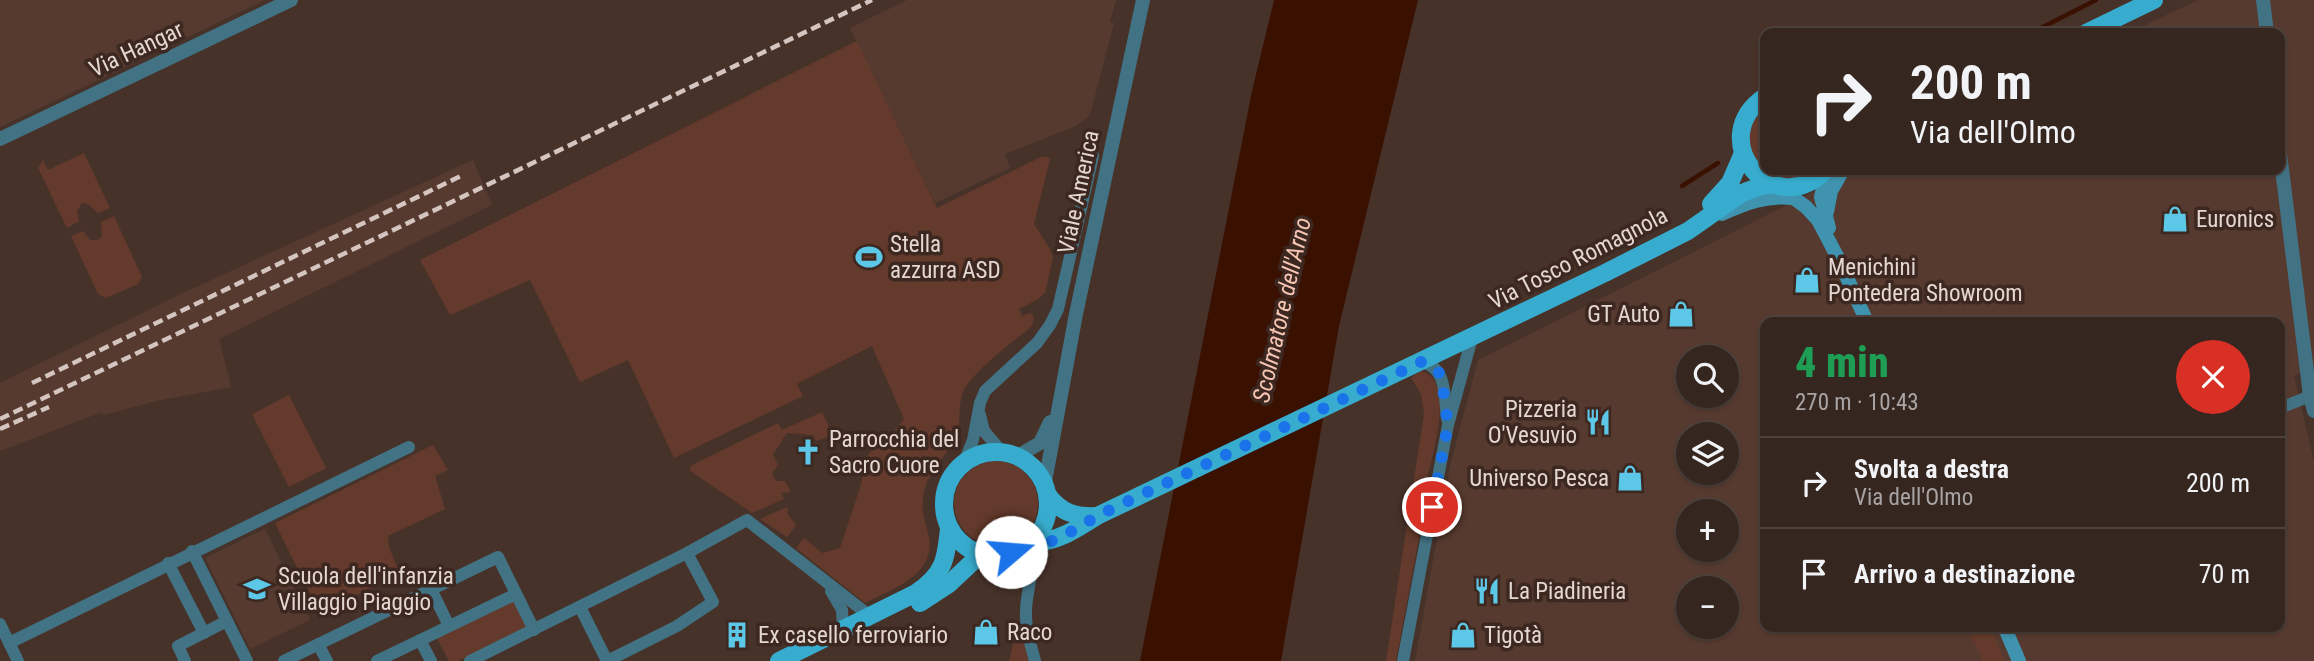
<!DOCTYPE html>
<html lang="it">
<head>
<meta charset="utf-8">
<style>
  body { margin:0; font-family:"Roboto Condensed",sans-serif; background:#40322d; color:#f1f3f6; height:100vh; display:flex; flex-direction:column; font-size:26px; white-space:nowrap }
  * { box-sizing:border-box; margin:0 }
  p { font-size:23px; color:#aaa5a5 }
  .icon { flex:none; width:38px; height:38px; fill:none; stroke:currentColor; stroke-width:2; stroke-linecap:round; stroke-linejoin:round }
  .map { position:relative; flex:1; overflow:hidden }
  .sheet { position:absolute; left:1760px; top:317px; width:525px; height:315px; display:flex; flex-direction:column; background:#352620; border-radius:14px; box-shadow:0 2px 5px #0004,0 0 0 2px #4f433e }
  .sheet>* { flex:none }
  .top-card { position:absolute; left:1760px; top:28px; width:525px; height:147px; border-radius:14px; box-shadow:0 2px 5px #0004,0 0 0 2px #4f433e; background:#352620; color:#f1f3f6; overflow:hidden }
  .tools { position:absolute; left:1676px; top:345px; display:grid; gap:14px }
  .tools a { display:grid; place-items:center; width:63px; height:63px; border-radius:50%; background:#352620; box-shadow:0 2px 5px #0004,0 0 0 2px #4f433e; font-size:35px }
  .pin { position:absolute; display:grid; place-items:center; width:60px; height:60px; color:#fff; margin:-30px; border:4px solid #fff; border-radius:50%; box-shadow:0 2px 7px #0007 }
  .me { position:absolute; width:77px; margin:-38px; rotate:72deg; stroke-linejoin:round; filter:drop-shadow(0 0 5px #0008) }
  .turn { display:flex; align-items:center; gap:24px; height:147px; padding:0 35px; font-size:32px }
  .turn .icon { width:91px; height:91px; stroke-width:2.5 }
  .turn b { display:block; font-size:49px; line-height:60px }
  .round { display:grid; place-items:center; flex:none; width:74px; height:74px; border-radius:37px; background:#40322d }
  .head { display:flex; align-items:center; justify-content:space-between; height:119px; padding:0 35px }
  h1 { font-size:42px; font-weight:800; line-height:52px; color:#1e9e55 }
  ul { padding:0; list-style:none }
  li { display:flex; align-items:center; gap:21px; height:91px; padding:0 35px; border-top:2px solid #4f433e }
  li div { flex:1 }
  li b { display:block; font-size:26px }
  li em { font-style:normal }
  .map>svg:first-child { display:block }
</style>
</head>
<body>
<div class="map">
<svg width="2314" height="661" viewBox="0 0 2314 661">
  <rect width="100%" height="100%" fill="#47322a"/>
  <!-- built -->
  <g fill="#563a2f" fill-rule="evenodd">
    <polygon points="0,0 265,0 0,127"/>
    <polygon points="907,0 1116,0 1110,22 1114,23 1091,111 1088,117 1076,126 1005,154 1010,168 935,203 850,28"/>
    <path d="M2198,0H2314V367L2294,376L2314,462V661H1415L1450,466L1478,360L1857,170H2280V33H2129ZM1766,322H2280V626H1766ZM1689,357H1727V396H1689ZM1689,434H1727V472H1689ZM1689,511H1727V550H1689ZM1689,588H1727V626H1689Z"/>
    <polygon points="473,160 492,205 219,339 231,387 156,401 104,415 102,412 0,451 0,383 183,293"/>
    <polygon points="265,529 310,620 250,649 205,558"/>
  </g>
  <!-- green -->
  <g fill="#633a2b">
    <path d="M857,41L937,208L1041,157H1047L1050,159L1034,224L1050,249L1053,258L1045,293L1037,300L1019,309L1022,316L1030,313L1034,317L1032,326C1014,341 971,373 963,392C957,407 962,425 955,439C943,461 926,472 923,499C919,524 940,540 923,566C911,584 884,593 865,603L796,548L804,538L822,553L840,548L860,488L867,457L875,445L891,435L904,419L872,346L797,384L803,396L674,458L628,360L580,382L530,280L450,315L420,260Z"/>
    <path d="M1766,106V170H1816C1810,173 1803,177 1796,179C1774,185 1748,161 1748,139C1748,125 1757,116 1766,106Z"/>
    <polygon points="84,153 110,208 98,213 88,204 82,203 77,211 79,221 67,228 38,168 43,160 48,170"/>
    <polygon points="114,216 142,277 138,284 106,298 98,294 71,236 83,231 90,240 98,240 102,236 101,222"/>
    <path d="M1420,371C1460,378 1428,471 1422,497L1425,505L1396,661H1386L1424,414L1421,394L1411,378Z"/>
    <polygon points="289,395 326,468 289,487 252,414"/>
    <polygon points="822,412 833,435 816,441 813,435 787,433 773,454 778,465 772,474 776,481 785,481 791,492 781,493 784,499 752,513 689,470 692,465 778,423 782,430"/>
    <polygon points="433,445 448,470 435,476 445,509 388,536 389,547 400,575 319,612 275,523"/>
    <circle cx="996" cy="503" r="42"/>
    <polygon points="787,507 788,510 787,513 796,525 787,537 760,519"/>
    <polygon points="514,600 527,627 458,661 449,661 437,638"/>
    <polygon points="1019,620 1030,661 1009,661"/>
    <polygon points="1967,627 1990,627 2005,661 1983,661"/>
  </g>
  <!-- water -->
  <polygon fill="#3a1001" points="1274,0 1418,0 1339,326 1281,661 1140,661 1252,91"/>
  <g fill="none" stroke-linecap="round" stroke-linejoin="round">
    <!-- stream -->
    <g stroke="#3a1001" stroke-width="4.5">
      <polyline points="2031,33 2096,0"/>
      <polyline points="1682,186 1718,163"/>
    </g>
    <!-- minor -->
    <g stroke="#427384" stroke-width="12">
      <path d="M1421,362C1448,367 1444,397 1447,419"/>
      <polyline points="2280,408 2310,396"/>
      <polyline points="980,415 984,431 1001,451"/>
      <polyline points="964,463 973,440 980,403 985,391 1037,343 1050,325 1058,309 1093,156"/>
      <path d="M1028,545C1037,568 1026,589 1026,612C1025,629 1031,645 1035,661"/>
      <polyline points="192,551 247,661"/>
      <polyline points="168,563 204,633"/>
      <polyline points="431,589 449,626"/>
      <polyline points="831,591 842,610 843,629"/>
      <polyline points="580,607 607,661"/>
      <polyline points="0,624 18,661"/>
      <polyline points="420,640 431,661"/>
      <polyline points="9,643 409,447"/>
      <polyline points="318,644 327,661"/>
      <polyline points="185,661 178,646 227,621"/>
      <polyline points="284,661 498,557 534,630"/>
      <polyline points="377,661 516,594"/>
      <polyline points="470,661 687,553 747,520 870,616"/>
      <polyline points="607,661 677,626 713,602 687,553"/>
      <polyline points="1403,661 1448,425 1472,338"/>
    </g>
    <!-- tertiary -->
    <g stroke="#427384" stroke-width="14">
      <polyline points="2263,0 2267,33"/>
      <polyline points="0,139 291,0"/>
      <polyline points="2280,153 2310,396 2314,411"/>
      <polyline points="1018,456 1040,443 1050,422"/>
      <polyline points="1044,487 1076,314 1143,0"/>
    </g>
    <!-- secondary -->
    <g stroke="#3f93ae" stroke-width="14">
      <polyline points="1827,170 1821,197 1829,228"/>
      <polyline points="1777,186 1806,207 1818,220 1839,260 1867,322"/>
      <polyline points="1827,212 1831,191 1843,170"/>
      <path d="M1722,214C1746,203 1767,195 1793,198"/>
      <polyline points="2004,626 2019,661"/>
    </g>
    <!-- primary -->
    <g stroke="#37acce" stroke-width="18">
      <polyline points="2086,33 2154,0"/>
      <path d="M1766,96C1702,138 1774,224 1825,170"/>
      <polyline points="1711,204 1730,183 1743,153"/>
      <circle cx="996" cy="504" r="52"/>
      <path d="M1047,494C1061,513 1075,517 1097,516"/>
      <path d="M1032,543C1057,542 1077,529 1097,516L1605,273L1688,231L1742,193L1761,186L1774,184"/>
      <polyline points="920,603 949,584 982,553"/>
      <path d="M779,661L916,593C944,574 946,560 949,528"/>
    </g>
    <!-- rail -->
    <g stroke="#d4c5c0" stroke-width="4.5" stroke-dasharray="10 5" stroke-linecap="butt">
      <polyline points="32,383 463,175"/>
      <polyline points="0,419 872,0"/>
      <polyline points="0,429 49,407"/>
    </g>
  </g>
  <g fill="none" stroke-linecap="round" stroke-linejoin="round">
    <!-- route -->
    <polyline stroke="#1a73e8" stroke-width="12" stroke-dasharray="0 21.6" points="1011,552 1032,542 1053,541 1078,528 1097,516 1421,362 1433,366 1441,375 1448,425 1432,507"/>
  </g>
  <!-- icons -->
  <defs>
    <g id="shop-bare" transform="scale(2.1)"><path d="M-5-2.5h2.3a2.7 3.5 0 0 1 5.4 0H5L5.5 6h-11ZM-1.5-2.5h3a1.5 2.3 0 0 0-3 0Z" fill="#5dc7e8" stroke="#3c2820" stroke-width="2.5" paint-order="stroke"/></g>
    <g id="stadium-bare" transform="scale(2.1)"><path d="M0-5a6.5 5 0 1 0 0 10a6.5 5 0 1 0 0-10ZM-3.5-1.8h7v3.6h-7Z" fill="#5dc7e8" stroke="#3c2820" stroke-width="2.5" paint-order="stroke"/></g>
    <g id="restaurant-bare" transform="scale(2.1)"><path d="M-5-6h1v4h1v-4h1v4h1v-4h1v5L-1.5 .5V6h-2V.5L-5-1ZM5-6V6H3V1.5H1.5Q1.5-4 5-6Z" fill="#5dc7e8" stroke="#3c2820" stroke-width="2.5" paint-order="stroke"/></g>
    <g id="church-bare" transform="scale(2.1)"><path d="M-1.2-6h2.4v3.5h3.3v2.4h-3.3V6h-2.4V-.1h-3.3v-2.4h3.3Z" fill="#5dc7e8" stroke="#3c2820" stroke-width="2.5" paint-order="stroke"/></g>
    <g id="school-bare" transform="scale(2.1)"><path d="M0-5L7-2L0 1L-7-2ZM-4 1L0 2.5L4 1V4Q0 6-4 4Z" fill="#5dc7e8" stroke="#3c2820" stroke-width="2.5" paint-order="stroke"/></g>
    <g id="building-bare" transform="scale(2.1)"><path d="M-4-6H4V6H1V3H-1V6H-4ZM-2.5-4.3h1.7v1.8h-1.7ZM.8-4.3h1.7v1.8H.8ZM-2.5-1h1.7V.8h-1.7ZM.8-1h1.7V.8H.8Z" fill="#5dc7e8" stroke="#3c2820" stroke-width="2.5" paint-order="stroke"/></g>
  </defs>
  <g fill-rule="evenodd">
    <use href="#shop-bare" x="2175" y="219"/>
    <use href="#stadium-bare" x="869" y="257"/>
    <use href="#shop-bare" x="1807" y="280"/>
    <use href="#shop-bare" x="1681" y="314"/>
    <use href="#restaurant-bare" x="1598" y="422"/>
    <use href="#church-bare" x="808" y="452"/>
    <use href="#shop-bare" x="1630" y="478"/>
    <use href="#school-bare" x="257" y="589"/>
    <use href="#restaurant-bare" x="1487" y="591"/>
    <use href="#shop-bare" x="986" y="632"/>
    <use href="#building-bare" x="737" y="635"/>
    <use href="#shop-bare" x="1463" y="635"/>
  </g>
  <g text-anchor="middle" stroke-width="7" stroke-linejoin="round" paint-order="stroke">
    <!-- street labels -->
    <g font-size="23" fill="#e4d6d1" stroke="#3c2820">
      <text transform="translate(136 49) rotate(-25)" y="8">Via Hangar</text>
      <text transform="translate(1078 192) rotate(-78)" y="8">Viale America</text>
      <text transform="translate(1578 258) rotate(-27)" y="8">Via Tosco Romagnola</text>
    </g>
    <!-- poi labels -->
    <g font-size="23" fill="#e4d6d1" stroke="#3c2820" text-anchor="start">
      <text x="2196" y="227">Euronics</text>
      <text x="890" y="252">Stella<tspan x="890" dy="26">azzurra ASD</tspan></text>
      <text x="1828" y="275">Menichini<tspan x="1828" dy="26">Pontedera Showroom</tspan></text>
      <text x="1660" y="322" text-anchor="end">GT Auto</text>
      <text x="1577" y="417" text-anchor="end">Pizzeria<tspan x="1577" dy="26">O'Vesuvio</tspan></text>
      <text x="829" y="447">Parrocchia del<tspan x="829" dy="26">Sacro Cuore</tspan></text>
      <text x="1609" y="486" text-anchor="end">Universo Pesca</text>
      <text x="278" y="584">Scuola dell'infanzia<tspan x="278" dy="26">Villaggio Piaggio</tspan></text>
      <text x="1508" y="599">La Piadineria</text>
      <text x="1007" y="640">Raco</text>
      <text x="758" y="643">Ex casello ferroviario</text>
      <text x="1484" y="643">Tigotà</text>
    </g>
    <!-- water labels -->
    <g font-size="24" font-style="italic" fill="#f5c4b2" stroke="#3c2820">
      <text transform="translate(1282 310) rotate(-77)" y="8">Scolmatore dell'Arno</text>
    </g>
  </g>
</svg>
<div class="tools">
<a><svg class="icon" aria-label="search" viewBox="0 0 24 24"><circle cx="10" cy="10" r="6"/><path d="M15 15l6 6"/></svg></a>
<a><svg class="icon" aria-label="layers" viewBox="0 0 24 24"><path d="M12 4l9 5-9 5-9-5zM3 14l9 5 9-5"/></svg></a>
<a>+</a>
<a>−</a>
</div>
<div class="pin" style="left:1432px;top:507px;background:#d93025"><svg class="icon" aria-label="arrive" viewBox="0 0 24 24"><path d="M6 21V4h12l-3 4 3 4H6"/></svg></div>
<svg class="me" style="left:1011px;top:552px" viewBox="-20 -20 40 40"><circle r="19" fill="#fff"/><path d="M0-13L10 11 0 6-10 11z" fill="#1a73e8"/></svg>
<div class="top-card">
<div class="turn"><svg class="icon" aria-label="right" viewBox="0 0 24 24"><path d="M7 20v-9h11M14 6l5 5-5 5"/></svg><div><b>200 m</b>Via dell'Olmo</div></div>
</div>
<section class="sheet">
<div class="head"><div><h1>4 min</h1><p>270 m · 10:43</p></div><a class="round" style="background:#d93025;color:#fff"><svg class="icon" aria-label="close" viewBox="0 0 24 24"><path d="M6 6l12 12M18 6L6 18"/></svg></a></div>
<ul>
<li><svg class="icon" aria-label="right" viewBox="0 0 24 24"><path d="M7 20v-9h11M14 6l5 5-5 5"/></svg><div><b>Svolta a destra</b><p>Via dell'Olmo</p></div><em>200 m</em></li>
<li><svg class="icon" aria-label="arrive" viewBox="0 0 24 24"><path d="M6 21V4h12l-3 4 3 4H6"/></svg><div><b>Arrivo a destinazione</b></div><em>70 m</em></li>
</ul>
</section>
</div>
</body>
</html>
